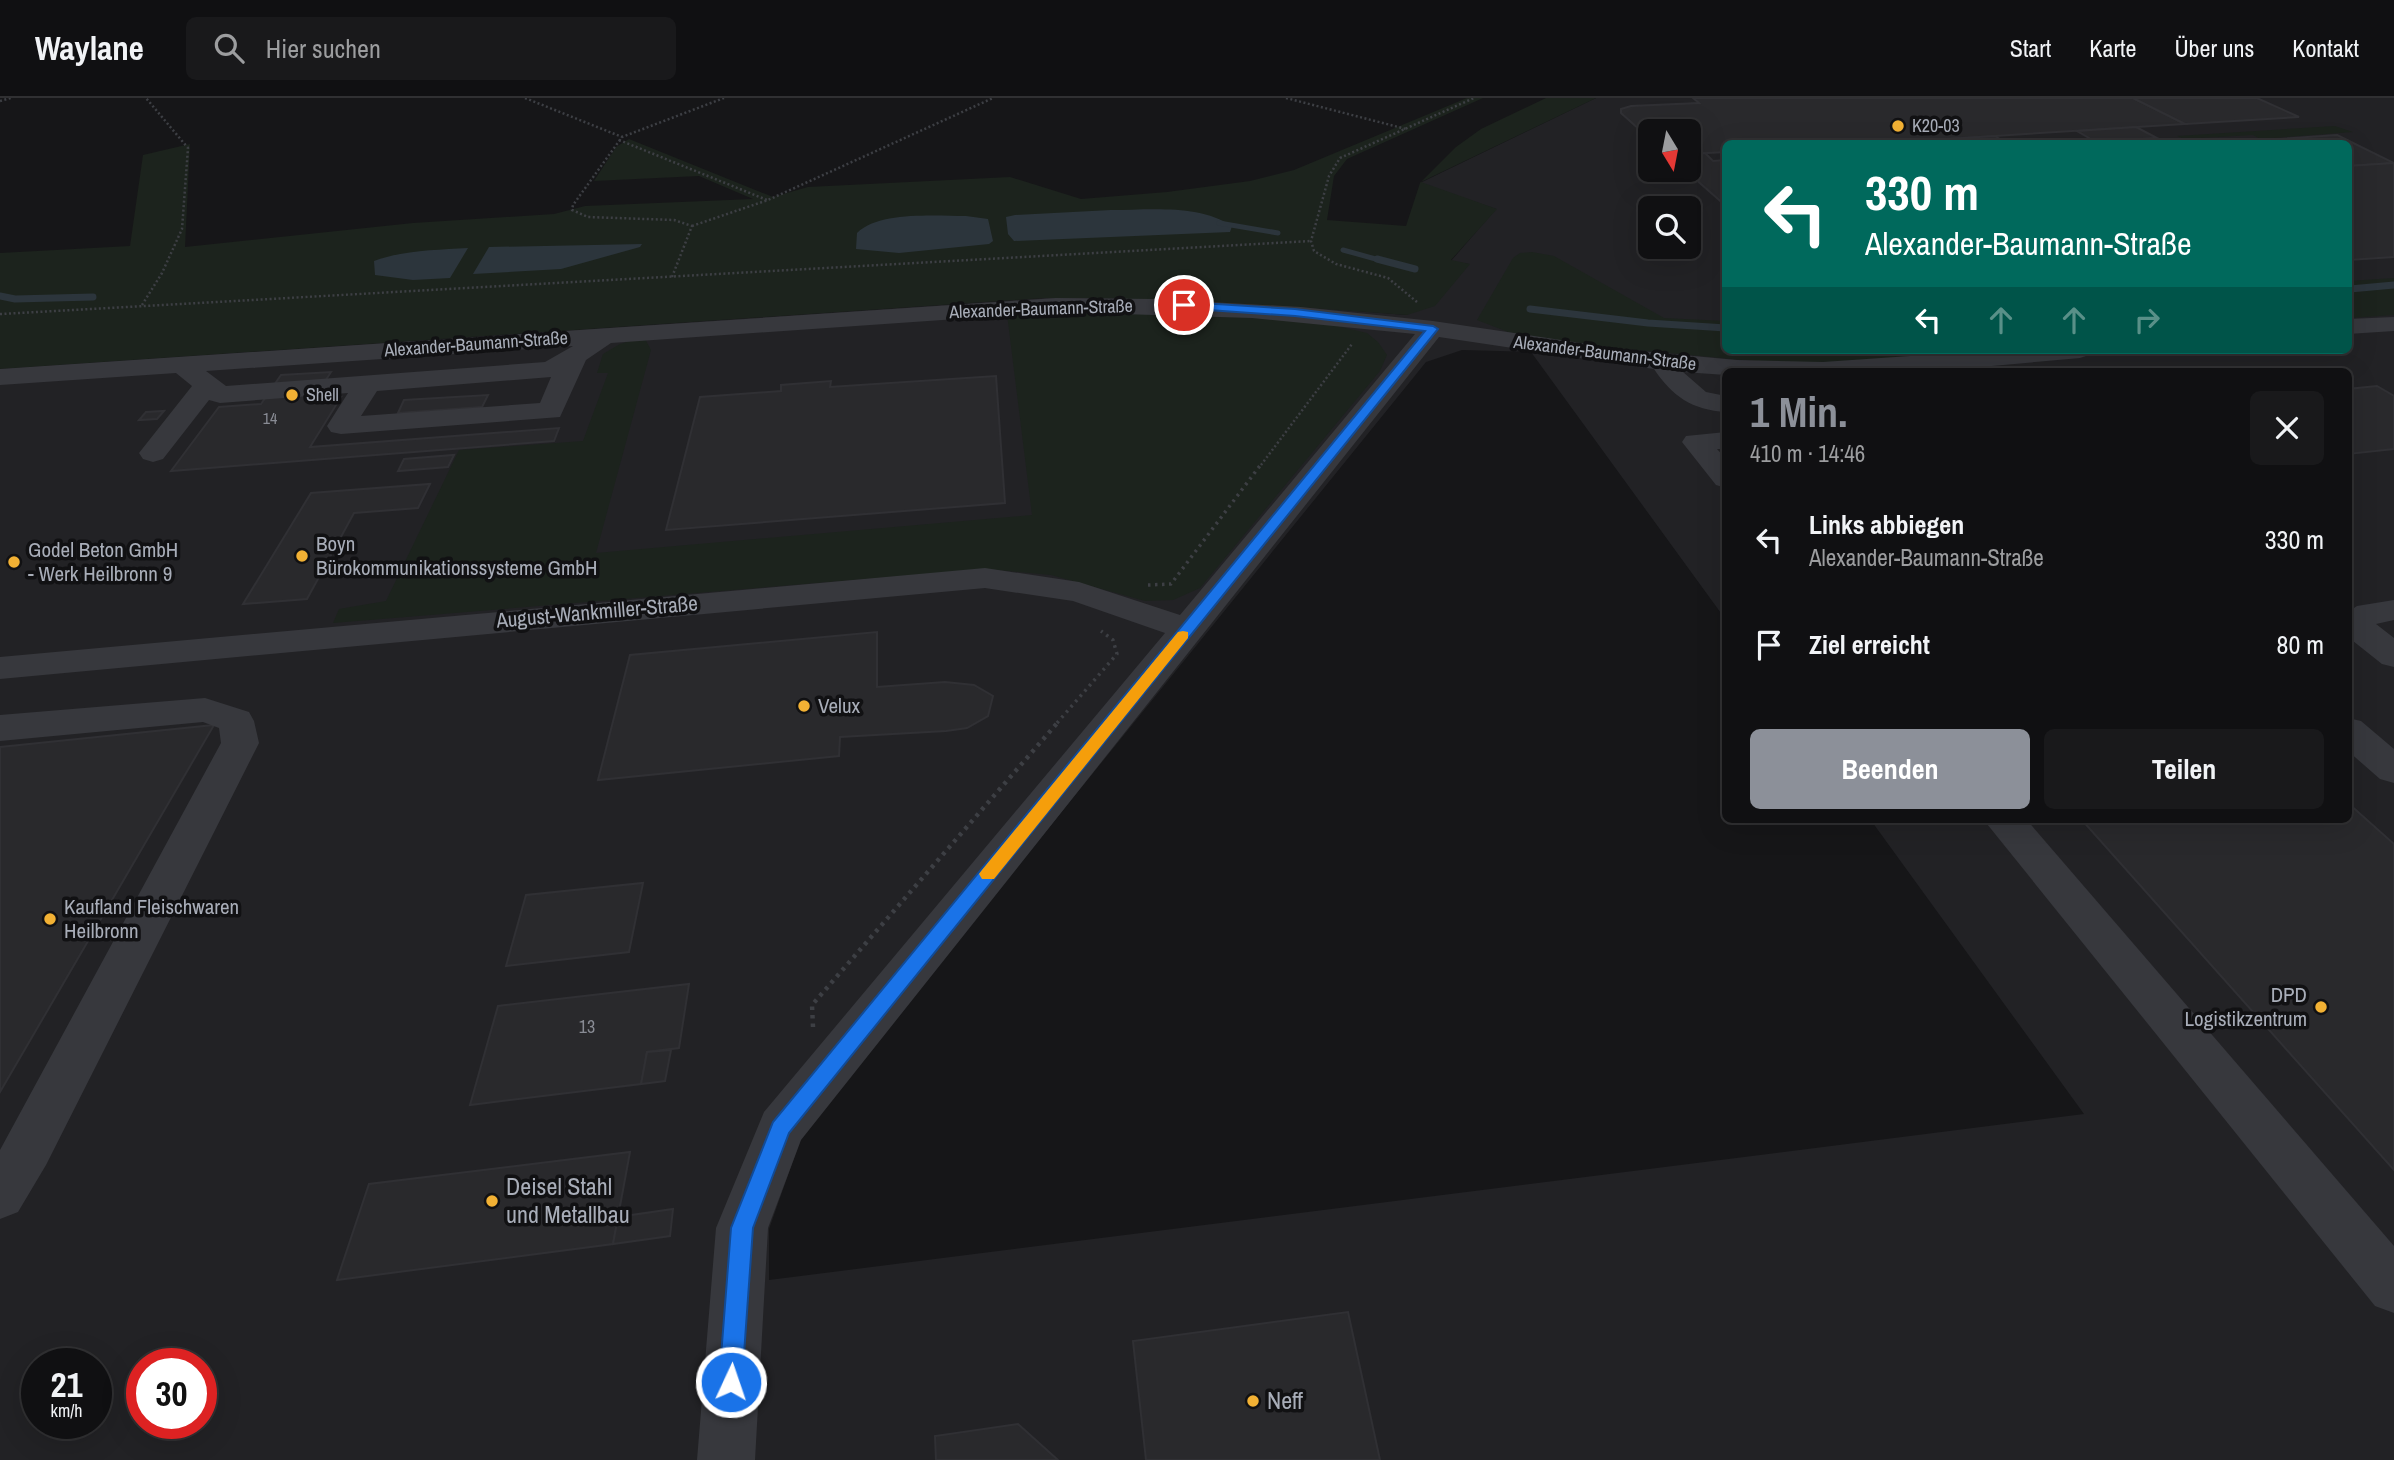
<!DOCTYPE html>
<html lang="de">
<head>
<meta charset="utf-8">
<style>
  body { margin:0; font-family:"Archivo Narrow",sans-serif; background:#19191b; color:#f1f3f6; height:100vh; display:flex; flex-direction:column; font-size:26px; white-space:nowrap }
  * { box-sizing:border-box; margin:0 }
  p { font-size:23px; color:#9c9d9f }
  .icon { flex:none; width:38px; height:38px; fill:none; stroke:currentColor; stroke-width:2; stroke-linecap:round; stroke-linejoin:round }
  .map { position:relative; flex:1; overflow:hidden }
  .drawer { position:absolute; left:1722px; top:270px; width:630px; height:455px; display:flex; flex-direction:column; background:#101012; border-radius:10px; box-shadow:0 7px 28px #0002,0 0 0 2px #303032 }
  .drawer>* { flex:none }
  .banner { position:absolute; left:1722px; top:42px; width:630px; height:214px; border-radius:10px; box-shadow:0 7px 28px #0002,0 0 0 2px #303032; background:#00695c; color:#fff; overflow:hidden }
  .needle { width:46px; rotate:170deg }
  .fabs { position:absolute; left:1638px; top:21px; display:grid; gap:14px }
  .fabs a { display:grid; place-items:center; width:63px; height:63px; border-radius:10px; background:#101012; box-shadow:0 7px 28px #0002,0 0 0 2px #303032; font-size:35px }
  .speed { position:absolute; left:21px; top:1250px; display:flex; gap:14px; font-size:35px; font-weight:700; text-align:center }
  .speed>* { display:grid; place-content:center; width:91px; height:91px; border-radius:50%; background:#101012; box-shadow:0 7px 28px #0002,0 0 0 2px #303032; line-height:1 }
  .speed small { font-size:18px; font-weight:400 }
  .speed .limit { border:10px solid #d22; background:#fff; color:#111 }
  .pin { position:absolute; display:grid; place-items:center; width:60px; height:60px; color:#fff; margin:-30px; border:4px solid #fff; border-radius:50%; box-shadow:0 2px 7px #0007 }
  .me { position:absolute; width:77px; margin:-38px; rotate:3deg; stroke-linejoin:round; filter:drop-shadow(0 0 5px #0008) }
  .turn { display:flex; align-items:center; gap:24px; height:147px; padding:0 28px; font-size:32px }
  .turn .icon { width:91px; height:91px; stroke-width:2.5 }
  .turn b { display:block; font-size:49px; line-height:60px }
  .lanes { display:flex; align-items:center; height:66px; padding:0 28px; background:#0003; justify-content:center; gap:35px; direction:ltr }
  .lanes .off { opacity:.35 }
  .round { display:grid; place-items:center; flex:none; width:74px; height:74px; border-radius:10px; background:#19191b }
  .overview { display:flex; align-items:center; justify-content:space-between; height:119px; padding:0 28px }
  h1 { font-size:42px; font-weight:800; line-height:52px; color:#8c9099 }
  .primary-button { display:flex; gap:14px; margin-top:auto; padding:14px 28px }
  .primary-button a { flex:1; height:80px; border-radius:10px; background:#8c9099; color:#fff; font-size:28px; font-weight:800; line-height:80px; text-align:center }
  .primary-button a+a { background:#19191b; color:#f1f3f6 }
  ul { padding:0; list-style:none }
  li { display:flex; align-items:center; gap:21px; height:105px; padding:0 28px }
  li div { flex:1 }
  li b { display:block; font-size:26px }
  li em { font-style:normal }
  header { display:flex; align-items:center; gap:42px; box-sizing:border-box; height:98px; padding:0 35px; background:#101012; border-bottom:2px solid #303032 }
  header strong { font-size:33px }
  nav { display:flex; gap:38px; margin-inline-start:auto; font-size:24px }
  .search { width:490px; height:63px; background:#19191b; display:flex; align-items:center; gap:18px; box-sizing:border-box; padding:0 24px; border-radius:10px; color:#9c9d9f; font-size:26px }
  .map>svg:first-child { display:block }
</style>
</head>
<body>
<header>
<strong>Waylane</strong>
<div class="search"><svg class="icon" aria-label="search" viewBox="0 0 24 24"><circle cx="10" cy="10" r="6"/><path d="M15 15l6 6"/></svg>Hier suchen</div>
<nav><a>Start</a><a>Karte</a><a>Über uns</a><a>Kontakt</a></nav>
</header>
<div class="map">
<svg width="2394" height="1362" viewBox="0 0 2394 1362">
  <rect width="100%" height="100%" fill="#161618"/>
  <!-- built -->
  <path fill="#222225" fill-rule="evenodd" d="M1596,0H2394V1362H0V271L1044,200L1137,199L1231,203L1407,217L1469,166L1451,163L1496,111L1420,85ZM1650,33H1689V72H1650ZM1726,46H2348V252H1726ZM1650,110H1689V149H1650ZM1462,252L1531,254L1726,522V273H2348V721H1870L2084,1016L769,1182V1131L804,1032L1426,264ZM37,1265H96V1325H37ZM142,1265H201V1325H142Z"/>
  <!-- green -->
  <g fill="#1c231d">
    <path d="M1467,0H1483L1347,61L1334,78L1327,122L1406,128L1420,85L1456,49L1481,31L1546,0H1596L1421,84L1497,111L1451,162L1470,166L1435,208L1407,217C1286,208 1166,199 1044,200L0,271V155L130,148L143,57L190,46L185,149L413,125L554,116L585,108L753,101L699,78L594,83L616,49L629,41L773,99L808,89L1010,79L1081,101L1167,94L1250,83L1294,72Z"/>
    <polygon points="2335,28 2353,34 2260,41 2253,37 2184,41 2177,38"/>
    <polygon points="1532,154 1554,158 1664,220 1725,223 1726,252 2013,252 1860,265 1773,265 1575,246 1508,234 1477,222 1513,160 1520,155"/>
    <polygon points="2394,180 2394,217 2349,220 2349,183"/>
    <polygon points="1074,212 1152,212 1316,223 1367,235 1378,244 1387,257 1380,273 1200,490 1173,502 1145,503 1051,477 987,471 333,525 339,511 386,503 459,352 583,343 608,275 597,275 603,256 620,246 644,239 651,252 596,455 1032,417 1007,216"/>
  </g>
  <!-- water -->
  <g fill="#2c353c">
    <path d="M1111,112C1150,112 1199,106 1232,128L1230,134L1014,143L1008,136L1006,119L1015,117Z"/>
    <path d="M966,118L988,121L993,143L989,146L899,155L856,151L857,135C879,113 936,118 966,118Z"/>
    <polygon points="642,146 640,149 561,171 473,176 489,149"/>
    <path d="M468,150L450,180L413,182L375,177L374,163C404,152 437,152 468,150Z"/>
  </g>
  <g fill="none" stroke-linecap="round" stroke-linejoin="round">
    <!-- stream-far1 -->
    <g stroke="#2c353c" stroke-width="5">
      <polyline points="1219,125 1278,135"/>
      <polyline points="1343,152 1383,163"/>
    </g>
    <!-- stream -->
    <g stroke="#2c353c" stroke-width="7">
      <polyline points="1377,161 1415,171"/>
      <polyline points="2350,191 2394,187"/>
      <polyline points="0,198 15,201 93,199"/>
      <polyline points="1530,211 1648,225 1726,230"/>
    </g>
  </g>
  <!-- building -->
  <g fill="#29292c" stroke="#303034" stroke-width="2">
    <polygon points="1693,0 2133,0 2185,26 1867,46 1726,46 1726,54 1689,56 1689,33 1650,33 1650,41 1621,15 1621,11 1631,8 1699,5"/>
    <polygon points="2133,0 2257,0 2299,19 2185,26"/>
    <polygon points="2136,29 2157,40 2096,44 2077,33"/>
    <polygon points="2337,37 2394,65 2348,68 2348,46 2209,46"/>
    <polygon points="1995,38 2008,46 1956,46 1948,41"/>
    <polygon points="1705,55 1713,63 1726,62 1726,108 1685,72 1689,72 1689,56"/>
    <polygon points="2394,65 2394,159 2349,162 2348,68"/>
    <polygon points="331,274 313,302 341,299 310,349 559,330 554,343 171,373 219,309 261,306 281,277"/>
    <polygon points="996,278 1005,405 666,432 700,299 781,293 781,287 831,283 830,289"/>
    <polygon points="2377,288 2394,298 2394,351 2348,356 2348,291"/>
    <polygon points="488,297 482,309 398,315 404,302"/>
    <polygon points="164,313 157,321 139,322 146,314"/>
    <polygon points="454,357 448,369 398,373 404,361"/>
    <polygon points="430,386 418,410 354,415 307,501 243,506 311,395"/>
    <polygon points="877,534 877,589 945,584 974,587 993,598 988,618 967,630 946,633 840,639 839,658 598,682 630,557"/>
    <polygon points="214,627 0,994 0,649"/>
    <polygon points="2348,705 2394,746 2394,1072 2081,721 2348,721"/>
    <polygon points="643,785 629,854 506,868 526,797"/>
    <polygon points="689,886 679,950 647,954 641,986 470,1007 498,908"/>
    <polygon points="671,952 665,983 641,986 647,954"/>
    <polygon points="630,1054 613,1146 337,1182 369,1086"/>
    <polygon points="673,1111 670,1138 613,1146 618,1119"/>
    <polygon points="1348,1214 1380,1362 1146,1362 1133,1243"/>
    <polygon points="1018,1326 1058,1362 936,1362 935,1338"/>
  </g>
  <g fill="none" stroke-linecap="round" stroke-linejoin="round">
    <!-- path-far2 -->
    <g stroke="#3d3f44" stroke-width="2.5" stroke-dasharray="2 2.5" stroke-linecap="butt">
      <polyline points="525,0 622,39"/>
      <polyline points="1286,0 1406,31"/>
      <polyline points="0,3 11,0"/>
      <polyline points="619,42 767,102"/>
      <polyline points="692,128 768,102 993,0"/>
      <polyline points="672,179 692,128 674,122 588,119 572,112 573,107 622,39 724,0"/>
      <polyline points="1417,204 1388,180 1336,166 1314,153 1311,143 1329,78 1340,60 1474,0"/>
      <polyline points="142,207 162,175 182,131 188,50 146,0"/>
      <polyline points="0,216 1311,143"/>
      <polyline points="1261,367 1352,246"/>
    </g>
    <!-- path-far1 -->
    <g stroke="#3d3f44" stroke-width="3.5" stroke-dasharray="2.5 4.5" stroke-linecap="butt">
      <polyline points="1148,487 1171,486 1262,365"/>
      <polyline points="1057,625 1117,556 1113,542 1101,533"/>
    </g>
    <!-- path -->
    <polyline stroke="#3d3f44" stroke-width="4.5" stroke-dasharray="3.5 5" stroke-linecap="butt" points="813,929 812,907 1059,623"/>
    <!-- minor -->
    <g fill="#37383d" fill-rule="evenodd">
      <path d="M1056,200L1155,201L1301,209L1433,223L1628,252L1737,262L1823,264L1997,252H2093L2089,257L2080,260L1936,273H1726V277L1683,274L1706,294L1726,298V314C1692,312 1672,298 1654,271L1439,239L801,1042L768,1130L755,1362H697L716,1130L764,1014L1165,535L1073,503L985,490L0,581V559L985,470L1079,484L1180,517L1415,236L1252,220L1056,214L611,245L586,262L560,319L341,336L331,334L327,328L348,295L220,305L209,302L163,361L153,364L143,361L139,355L192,288L176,275L0,287V271ZM573,248L545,264L226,288L206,273ZM551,279L540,305L361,318L377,293Z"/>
      <polygon points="2394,219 2394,233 2348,236 2348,221"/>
      <polygon points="1726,334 1726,351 1717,351 1726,361 1726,390 1716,387 1682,344 1686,338"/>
      <polygon points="2394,502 2394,522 2376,526 2394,540 2394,569 2382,566 2348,539 2348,514 2357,508"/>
      <polygon points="205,600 249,614 254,623 259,645 46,1067 18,1114 0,1121 0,1052 221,645 219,630 203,624 0,643 0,617"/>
      <polygon points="2348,620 2361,623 2394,651 2394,685 2380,681 2348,653"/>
      <polygon points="1983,721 2026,721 2394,1148 2394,1215 2375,1208"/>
    </g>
  </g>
  <!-- route -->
  <polygon fill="#1a73e8" stroke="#114b97" stroke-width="2" points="1184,204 1295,211 1433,228 1438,231 789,1035 753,1130 742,1284 739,1293 731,1296 723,1293 719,1284 731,1130 773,1024 1425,233 1295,218 1180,210 1178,207"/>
  <!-- slow -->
  <polygon fill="#f59e0b" points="1183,533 1188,534 1188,540 994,781 982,781 979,776 982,772 1178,534"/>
  <!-- markers -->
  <g fill="#f2b134" stroke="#111113" stroke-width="2.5">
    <circle cx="1898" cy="28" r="7"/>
    <circle cx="292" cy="297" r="7"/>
    <circle cx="302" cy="458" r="7"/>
    <circle cx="14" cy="464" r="7"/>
    <circle cx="804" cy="608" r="7"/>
    <circle cx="50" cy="821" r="7"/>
    <circle cx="2321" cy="909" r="7"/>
    <circle cx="492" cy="1103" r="7"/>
    <circle cx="1253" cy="1303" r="7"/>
  </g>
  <g text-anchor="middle" stroke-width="7" stroke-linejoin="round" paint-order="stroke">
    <!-- far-number labels -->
    <g font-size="16" fill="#888b94">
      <text x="270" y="326">14</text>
    </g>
    <!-- far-poi labels -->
    <g font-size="18" fill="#a8adb8" stroke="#111113" text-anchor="start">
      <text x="1912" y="34">K20-03</text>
      <text x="306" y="303">Shell</text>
    </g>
    <!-- far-street labels -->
    <g font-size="18" fill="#a8adb8" stroke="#111113">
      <text transform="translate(1041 211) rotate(-2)" y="6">Alexander-Baumann-Straße</text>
      <text transform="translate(476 246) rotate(-4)" y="6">Alexander-Baumann-Straße</text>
      <text transform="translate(1605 255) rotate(7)" y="6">Alexander-Baumann-Straße</text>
    </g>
    <!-- number labels -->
    <g font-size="18" fill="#888b94">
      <text x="587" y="935">13</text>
    </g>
    <!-- poi labels -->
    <g font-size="21" fill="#a8adb8" stroke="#111113" text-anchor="start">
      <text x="316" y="453">Boyn<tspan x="316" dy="24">Bürokommunikationssysteme GmbH</tspan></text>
      <text x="28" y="459">Godel Beton GmbH<tspan x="28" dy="24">- Werk Heilbronn 9</tspan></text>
      <text x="818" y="615">Velux</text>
      <text x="64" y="816">Kaufland Fleischwaren<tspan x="64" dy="24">Heilbronn</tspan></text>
      <text x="2307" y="904" text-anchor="end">DPD<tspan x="2307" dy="24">Logistikzentrum</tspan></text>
    </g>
    <!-- street labels -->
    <g font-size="21" fill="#a8adb8" stroke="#111113">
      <text transform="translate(597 514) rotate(-5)" y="7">August-Wankmiller-Straße</text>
    </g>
    <!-- near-poi labels -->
    <g font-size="24" fill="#a8adb8" stroke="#111113" text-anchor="start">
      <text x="506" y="1097">Deisel Stahl<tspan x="506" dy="28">und Metallbau</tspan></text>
      <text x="1267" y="1311">Neff</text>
    </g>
  </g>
</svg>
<div class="fabs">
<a><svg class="needle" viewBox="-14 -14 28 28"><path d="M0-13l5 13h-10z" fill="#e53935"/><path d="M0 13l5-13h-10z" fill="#9c9d9f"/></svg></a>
<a><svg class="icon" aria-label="search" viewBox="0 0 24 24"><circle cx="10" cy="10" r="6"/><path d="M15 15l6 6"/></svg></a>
</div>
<div class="speed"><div>21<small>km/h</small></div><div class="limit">30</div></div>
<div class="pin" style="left:1184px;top:207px;background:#d93025"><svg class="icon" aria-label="arrive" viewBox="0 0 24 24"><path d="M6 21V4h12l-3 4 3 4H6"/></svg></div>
<svg class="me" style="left:731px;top:1284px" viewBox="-20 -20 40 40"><circle r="17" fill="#1a73e8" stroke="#fff" stroke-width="3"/><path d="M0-11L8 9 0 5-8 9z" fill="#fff"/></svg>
<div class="banner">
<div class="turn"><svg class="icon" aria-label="left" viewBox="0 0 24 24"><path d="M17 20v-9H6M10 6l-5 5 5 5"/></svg><div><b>330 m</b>Alexander-Baumann-Straße</div></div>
<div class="lanes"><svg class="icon" aria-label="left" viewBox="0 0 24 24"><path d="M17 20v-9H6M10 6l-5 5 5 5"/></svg><svg class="icon off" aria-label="ahead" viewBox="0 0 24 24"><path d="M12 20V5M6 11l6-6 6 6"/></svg><svg class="icon off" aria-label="ahead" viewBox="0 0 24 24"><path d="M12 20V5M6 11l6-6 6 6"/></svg><svg class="icon off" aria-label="right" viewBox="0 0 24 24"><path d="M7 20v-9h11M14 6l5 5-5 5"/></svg></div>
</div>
<section class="drawer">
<div class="overview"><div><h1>1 Min.</h1><p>410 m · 14:46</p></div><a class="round"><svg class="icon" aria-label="close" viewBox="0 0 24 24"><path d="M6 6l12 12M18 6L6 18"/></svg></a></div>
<ul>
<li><svg class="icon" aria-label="left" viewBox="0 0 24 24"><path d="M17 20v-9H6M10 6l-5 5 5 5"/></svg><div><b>Links abbiegen</b><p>Alexander-Baumann-Straße</p></div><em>330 m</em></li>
<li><svg class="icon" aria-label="arrive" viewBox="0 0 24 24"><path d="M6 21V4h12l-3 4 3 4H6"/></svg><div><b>Ziel erreicht</b></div><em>80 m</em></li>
</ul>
<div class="primary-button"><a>Beenden</a><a>Teilen</a></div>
</section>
</div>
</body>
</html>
